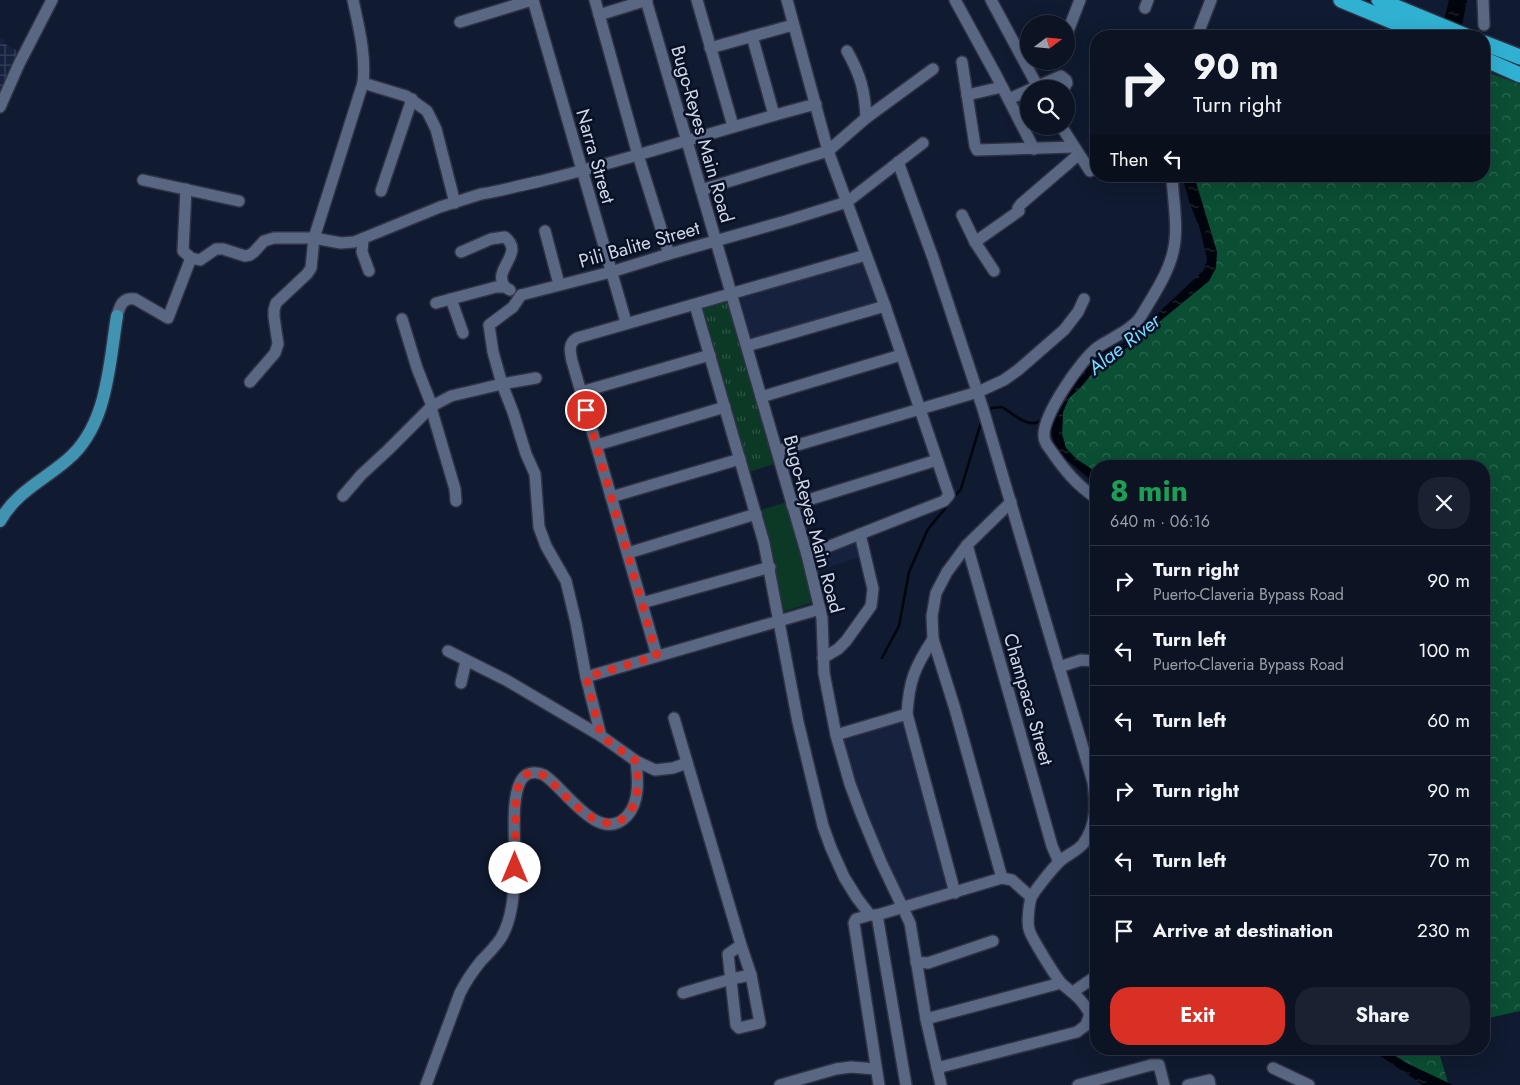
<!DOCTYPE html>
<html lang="en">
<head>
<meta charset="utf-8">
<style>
  body { margin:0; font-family:Jost,sans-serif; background:#1a2131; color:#f1f3f6; height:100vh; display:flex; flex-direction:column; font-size:19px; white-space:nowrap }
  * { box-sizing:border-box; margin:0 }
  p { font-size:16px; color:#9a9ea6 }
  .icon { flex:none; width:28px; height:28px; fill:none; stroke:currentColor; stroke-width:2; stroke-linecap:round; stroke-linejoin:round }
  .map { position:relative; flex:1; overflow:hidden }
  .drawer { position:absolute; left:1090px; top:460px; width:400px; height:595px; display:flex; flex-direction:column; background:#0c1424; border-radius:20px; box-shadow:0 5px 20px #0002,0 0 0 1px #2c3341 }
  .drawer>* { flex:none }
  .banner { position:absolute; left:1090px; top:30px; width:400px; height:152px; border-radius:20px; box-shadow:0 5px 20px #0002,0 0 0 1px #2c3341; background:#0c1424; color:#f1f3f6; overflow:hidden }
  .needle { width:32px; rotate:74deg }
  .buttons { position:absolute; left:1020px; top:15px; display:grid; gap:10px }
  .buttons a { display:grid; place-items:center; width:55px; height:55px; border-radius:50%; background:#0c1424; box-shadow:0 5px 20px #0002,0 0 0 1px #2c3341; font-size:25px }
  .pin { position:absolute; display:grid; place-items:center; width:42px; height:42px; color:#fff; margin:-21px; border:2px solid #fff; border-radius:50%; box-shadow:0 1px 5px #0007 }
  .me { position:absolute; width:55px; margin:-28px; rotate:0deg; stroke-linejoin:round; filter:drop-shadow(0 0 4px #0008) }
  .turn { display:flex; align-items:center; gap:18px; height:105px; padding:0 20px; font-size:22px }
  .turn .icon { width:65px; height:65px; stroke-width:2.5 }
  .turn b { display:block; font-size:35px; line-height:42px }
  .then { display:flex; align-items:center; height:48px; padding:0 20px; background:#0003; gap:10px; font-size:19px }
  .round { display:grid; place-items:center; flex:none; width:52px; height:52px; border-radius:20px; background:#1a2131 }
  .headline { display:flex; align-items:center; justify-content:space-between; height:85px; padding:0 20px }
  h1 { font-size:30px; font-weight:700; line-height:38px; color:#1e9e55 }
  .primary-button { display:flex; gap:10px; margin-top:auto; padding:10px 20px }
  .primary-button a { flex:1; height:58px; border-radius:20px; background:#d93025; color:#fff; font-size:20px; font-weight:700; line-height:58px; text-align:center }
  .primary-button a+a { background:#1a2131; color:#f1f3f6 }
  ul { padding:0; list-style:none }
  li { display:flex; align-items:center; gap:15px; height:70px; padding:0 20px; border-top:1px solid #2c3341 }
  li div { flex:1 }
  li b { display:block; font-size:19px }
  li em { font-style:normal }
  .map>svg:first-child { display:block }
</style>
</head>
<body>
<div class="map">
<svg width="1520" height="1085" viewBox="0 0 1520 1085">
  <defs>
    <pattern id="industrial-grid" width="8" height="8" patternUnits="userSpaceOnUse" patternTransform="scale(1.25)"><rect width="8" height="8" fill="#16213e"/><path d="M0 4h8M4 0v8" fill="none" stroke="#37405a"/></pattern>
    <pattern id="forest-crowns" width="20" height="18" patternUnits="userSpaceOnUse" patternTransform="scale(1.25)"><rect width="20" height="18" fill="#0a4e33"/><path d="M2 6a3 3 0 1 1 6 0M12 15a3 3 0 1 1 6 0" fill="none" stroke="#2d6751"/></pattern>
    <pattern id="park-tufts" width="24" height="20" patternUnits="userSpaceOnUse" patternTransform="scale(1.25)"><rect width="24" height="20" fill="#0b3925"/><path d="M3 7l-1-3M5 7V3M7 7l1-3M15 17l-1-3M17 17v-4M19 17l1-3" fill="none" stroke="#2e5545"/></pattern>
    <pattern id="water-ripples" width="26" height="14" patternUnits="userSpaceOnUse" patternTransform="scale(1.25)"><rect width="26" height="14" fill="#00050d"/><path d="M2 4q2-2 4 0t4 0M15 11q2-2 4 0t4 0" fill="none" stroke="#242930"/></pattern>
  </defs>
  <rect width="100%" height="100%" fill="#101a30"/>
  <!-- built -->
  <g fill="#16213e">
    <polygon points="866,261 880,304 751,338 739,296"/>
    <polygon points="855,537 861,557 816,571 812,554"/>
    <polygon points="902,720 953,891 905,904 872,830 839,738"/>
  </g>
  <!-- industrial -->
  <polygon fill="url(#industrial-grid)" points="0,38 4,40 3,43 22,53 0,103"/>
  <!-- forest -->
  <g fill="url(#forest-crowns)">
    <polygon points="1484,71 1520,84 1520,1011 1484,1019 1484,466 1096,466 1096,472 1078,460 1066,448 1062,434 1063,412 1069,398 1081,387 1106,357 1130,346 1209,281 1217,252 1194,176 1484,176"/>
    <polygon points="1384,1049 1438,1049 1448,1083 1414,1067"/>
  </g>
  <!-- park -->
  <polygon fill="url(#park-tufts)" points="727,296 774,464 749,472 701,304"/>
  <!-- pitch -->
  <polygon fill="#0b3925" points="787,502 814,602 782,612 760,510"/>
  <!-- water -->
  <g fill="url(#water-ripples)">
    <polygon points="1449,0 1467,0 1460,36 1440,36"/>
    <polygon points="1182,176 1194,176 1217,252 1216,268 1209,281 1127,348 1106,357 1081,387 1069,398 1063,412 1062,434 1066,448 1075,458 1096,472 1096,484 1063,457 1054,444 1050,427 1052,410 1089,361 1102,351 1127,342 1204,270 1207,259 1200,229 1190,204"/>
    <polygon points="1367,1049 1385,1049 1404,1062 1453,1085 1423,1085 1382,1057"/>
  </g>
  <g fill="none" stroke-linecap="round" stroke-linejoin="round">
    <!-- stream -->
    <g stroke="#00050d" stroke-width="2.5">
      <path d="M987,413L992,408L1002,407C1014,414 1030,431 1043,419"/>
      <polyline points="952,499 961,489 982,419"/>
      <polyline points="882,658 899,626 909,572 928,529 949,504"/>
    </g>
    <!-- minor casing -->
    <g stroke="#2f3245" stroke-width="14">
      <g id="minor">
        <polyline points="533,0 626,322"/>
        <polyline points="595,0 638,155 669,254"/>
        <polyline points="646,0 807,555 822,618 824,673 836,735 850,784 862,816 881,862 910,923 926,1019 941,1085"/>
        <polyline points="697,0 733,126"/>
        <polyline points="787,0 828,151 885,306 949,495 944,501 807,555"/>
        <polyline points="955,0 996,75 1034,149"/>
        <polyline points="991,0 1039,89"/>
        <polyline points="1483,0 1484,25"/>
        <polyline points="1145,8 1148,0"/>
        <polyline points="599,15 647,0"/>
        <polyline points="460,22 532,0"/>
        <polyline points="1068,31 1080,0"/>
        <polyline points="752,36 774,115"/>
        <polyline points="1197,36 1211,0"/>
        <polyline points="710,48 793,25"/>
        <path d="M847,51C860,74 865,90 866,118"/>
        <polyline points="962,62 975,146 977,150 1073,147"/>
        <polyline points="363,83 406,96 427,111 436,129 455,203"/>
        <polyline points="1031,89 1061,76 1066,80 1067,83 1063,89"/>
        <polyline points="967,95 1002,87"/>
        <polyline points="1009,99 1029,90"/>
        <polyline points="0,107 19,64 52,0"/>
        <polyline points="1061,126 1090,171"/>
        <path d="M898,162L933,258L983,409L1093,782C1096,804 1097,825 1083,844C1076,852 1066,855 1059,862C1053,868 1034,891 1031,898C1029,904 1027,923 1029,929C1030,936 1057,979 1062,984C1075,995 1082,999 1090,1014L1086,1025L1077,1032L937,1068"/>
        <polyline points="143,180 239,201"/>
        <path d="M186,189L183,251L191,258L200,260L216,249H223L245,256L250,255L254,252L264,241L274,238H314L341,243L354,242L440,207L481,194C501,191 521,185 541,181C633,159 723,128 816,104"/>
        <polyline points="701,190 828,151 866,118 933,69"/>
        <polyline points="381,191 412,99"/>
        <polyline points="962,215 975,242 994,271"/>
        <polyline points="545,231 559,284"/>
        <polyline points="363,239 362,252 369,271"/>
        <polyline points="975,242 1019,211 1018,208 1021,204 1078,155"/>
        <path d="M461,252L491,239L505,237C526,254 491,269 505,287"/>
        <polyline points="521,295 513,307 489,325 493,352 502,384 513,412 526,454 535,474 539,527 546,546 566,581 576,623 586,677 601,736"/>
        <polyline points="521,295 611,272 669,254 786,221 847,202 923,143"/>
        <polyline points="451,299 463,333"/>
        <polyline points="436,303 496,287 505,287 510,290"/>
        <polyline points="695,305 764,543 798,722 823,826 831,848 844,877 857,898 870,915 877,915 1002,878"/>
        <path d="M117,316C120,305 123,297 135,299L168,318L191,258"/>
        <polyline points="402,319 417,368 432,406 432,411 455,489 456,501"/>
        <polyline points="747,346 885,306"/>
        <path d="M250,382L275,353L278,344L274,317V310L276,303L307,274L311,268L314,238L363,83C366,55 359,28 353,0"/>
        <polyline points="581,392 710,355"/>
        <polyline points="761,397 901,355"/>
        <polyline points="597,445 725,407"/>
        <polyline points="777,451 978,392 1004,380 1018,370 1064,330 1078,312 1084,299"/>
        <polyline points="343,496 361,475 388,450 432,406 451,396 502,384 536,378"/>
        <polyline points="611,497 740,459"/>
        <path d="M1096,498C1077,485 1065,471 1052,452C1048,446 1044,443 1044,436C1042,416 1082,358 1098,347C1111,338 1132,330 1141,316C1153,296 1168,274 1173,252C1179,228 1173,201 1172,176"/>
        <polyline points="1011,502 967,545 947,572 936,593 932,616 933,639 955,709 1002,878 1012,880 1031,897"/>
        <polyline points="792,505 937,460"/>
        <polyline points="967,545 1052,846 1059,862"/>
        <polyline points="628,553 756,514"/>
        <polyline points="642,603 770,567"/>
        <path d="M933,639C915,667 909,680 907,714L955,893"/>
        <polyline points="448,651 506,680 601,736 636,761 655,770 673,768 687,763"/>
        <path d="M657,656L572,361C570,352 568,343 577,338L866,255"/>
        <polyline points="823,658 838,649 846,641 871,606 873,589 860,534"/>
        <polyline points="1059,667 1081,660 1096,661"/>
        <polyline points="586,677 820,609"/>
        <polyline points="461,683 466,661"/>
        <polyline points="674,718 741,945 751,975 760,1023 739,1028 736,1025 728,954 741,945"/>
        <polyline points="836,735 907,714"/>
        <polyline points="870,915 856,919 854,923 879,1085"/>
        <polyline points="877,915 906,1085"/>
        <polyline points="916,962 928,963 993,941"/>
        <polyline points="1073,992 1096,976"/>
        <polyline points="683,993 731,979 751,975"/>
        <polyline points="926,1019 1061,983"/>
        <polyline points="1273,1068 1309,1085"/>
        <path d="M426,1085L460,993C466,981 473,971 481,961C488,954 495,947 501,938C513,918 514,890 515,868C516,848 508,787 526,775C531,772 538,772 544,775C564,787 599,846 627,816C640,802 638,779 636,761"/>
        <polyline points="780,1085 836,1069 851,1067 876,1069"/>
        <polyline points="1078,1085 1151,1065 1159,1065 1164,1085"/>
        <polyline points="1188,1085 1209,1080 1210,1085"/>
      </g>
    </g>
    <!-- major casing -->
    <g stroke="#2f3245" stroke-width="15">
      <path id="major" d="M0,521C16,492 44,480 67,460C108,426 109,364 117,316"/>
    </g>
    <!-- highway casing -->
    <g stroke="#2f3245" stroke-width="18">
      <g id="highway">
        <polyline points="1341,0 1428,36"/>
        <polyline points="1379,0 1466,36"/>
        <polyline points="1484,43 1520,57"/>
        <polyline points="1484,59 1520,75"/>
      </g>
    </g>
    <!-- minor -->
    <use href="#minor" stroke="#5a6782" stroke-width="11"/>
    <!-- major -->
    <use href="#major" stroke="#4193b2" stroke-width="12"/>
    <!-- highway -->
    <use href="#highway" stroke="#30b1d2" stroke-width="15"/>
  </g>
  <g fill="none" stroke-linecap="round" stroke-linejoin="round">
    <!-- route -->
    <path stroke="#d93025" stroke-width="9" stroke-dasharray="0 16.2" d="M515,868L516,794L519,785L527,774L539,773L546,777C564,793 603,844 628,814C640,800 638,778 636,761L601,736L586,677L657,656L586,410"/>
  </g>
  <g text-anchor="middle" stroke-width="5" stroke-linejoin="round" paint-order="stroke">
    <!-- street labels -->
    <g font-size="19" fill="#d0d7e7" stroke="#081026">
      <text transform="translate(703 134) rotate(74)" y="7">Bugo-Reyes Main Road</text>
      <text transform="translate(596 156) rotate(74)" y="7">Narra Street</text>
      <text transform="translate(639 244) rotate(-16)" y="7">Pili Balite Street</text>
      <text transform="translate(814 524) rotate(75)" y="7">Bugo-Reyes Main Road</text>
      <text transform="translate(1029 699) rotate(74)" y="7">Champaca Street</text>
    </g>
    <!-- water labels -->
    <g font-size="20" font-style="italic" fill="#79d9fe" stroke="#081026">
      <text transform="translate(1124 344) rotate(-38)" y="7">Alae River</text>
    </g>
  </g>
</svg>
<div class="buttons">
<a><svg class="needle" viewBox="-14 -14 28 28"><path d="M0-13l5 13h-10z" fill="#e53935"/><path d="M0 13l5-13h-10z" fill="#9a9ea6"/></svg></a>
<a><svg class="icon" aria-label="search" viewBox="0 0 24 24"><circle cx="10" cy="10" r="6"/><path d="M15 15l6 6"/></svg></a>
</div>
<div class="pin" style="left:586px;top:410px;background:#d93025"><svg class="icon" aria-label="arrive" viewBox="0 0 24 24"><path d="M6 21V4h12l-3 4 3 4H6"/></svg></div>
<svg class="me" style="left:515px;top:868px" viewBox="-20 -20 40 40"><circle r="19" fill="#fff"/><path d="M0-13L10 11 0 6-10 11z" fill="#d93025"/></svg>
<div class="banner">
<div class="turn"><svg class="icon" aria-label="right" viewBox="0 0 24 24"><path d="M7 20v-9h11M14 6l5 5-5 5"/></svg><div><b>90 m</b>Turn right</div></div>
<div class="then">Then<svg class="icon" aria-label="left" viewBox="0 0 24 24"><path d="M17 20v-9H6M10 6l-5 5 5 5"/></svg></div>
</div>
<section class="drawer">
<div class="headline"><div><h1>8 min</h1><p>640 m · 06:16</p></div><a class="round"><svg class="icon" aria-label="close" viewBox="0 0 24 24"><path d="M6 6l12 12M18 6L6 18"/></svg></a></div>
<ul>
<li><svg class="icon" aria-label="right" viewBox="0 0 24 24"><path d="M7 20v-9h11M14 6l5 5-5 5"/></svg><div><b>Turn right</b><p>Puerto-Claveria Bypass Road</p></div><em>90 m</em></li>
<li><svg class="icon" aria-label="left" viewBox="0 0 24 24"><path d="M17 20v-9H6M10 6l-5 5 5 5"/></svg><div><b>Turn left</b><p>Puerto-Claveria Bypass Road</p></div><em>100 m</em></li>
<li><svg class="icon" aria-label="left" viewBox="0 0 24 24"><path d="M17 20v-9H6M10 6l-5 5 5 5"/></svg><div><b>Turn left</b></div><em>60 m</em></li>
<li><svg class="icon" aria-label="right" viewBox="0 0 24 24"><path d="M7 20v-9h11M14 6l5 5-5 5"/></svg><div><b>Turn right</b></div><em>90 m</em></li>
<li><svg class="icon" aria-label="left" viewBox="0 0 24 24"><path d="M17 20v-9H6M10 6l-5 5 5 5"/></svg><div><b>Turn left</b></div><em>70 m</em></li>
<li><svg class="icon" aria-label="arrive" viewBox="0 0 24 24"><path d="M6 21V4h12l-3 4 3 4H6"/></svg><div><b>Arrive at destination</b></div><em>230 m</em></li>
</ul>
<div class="primary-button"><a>Exit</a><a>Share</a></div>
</section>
</div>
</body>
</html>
